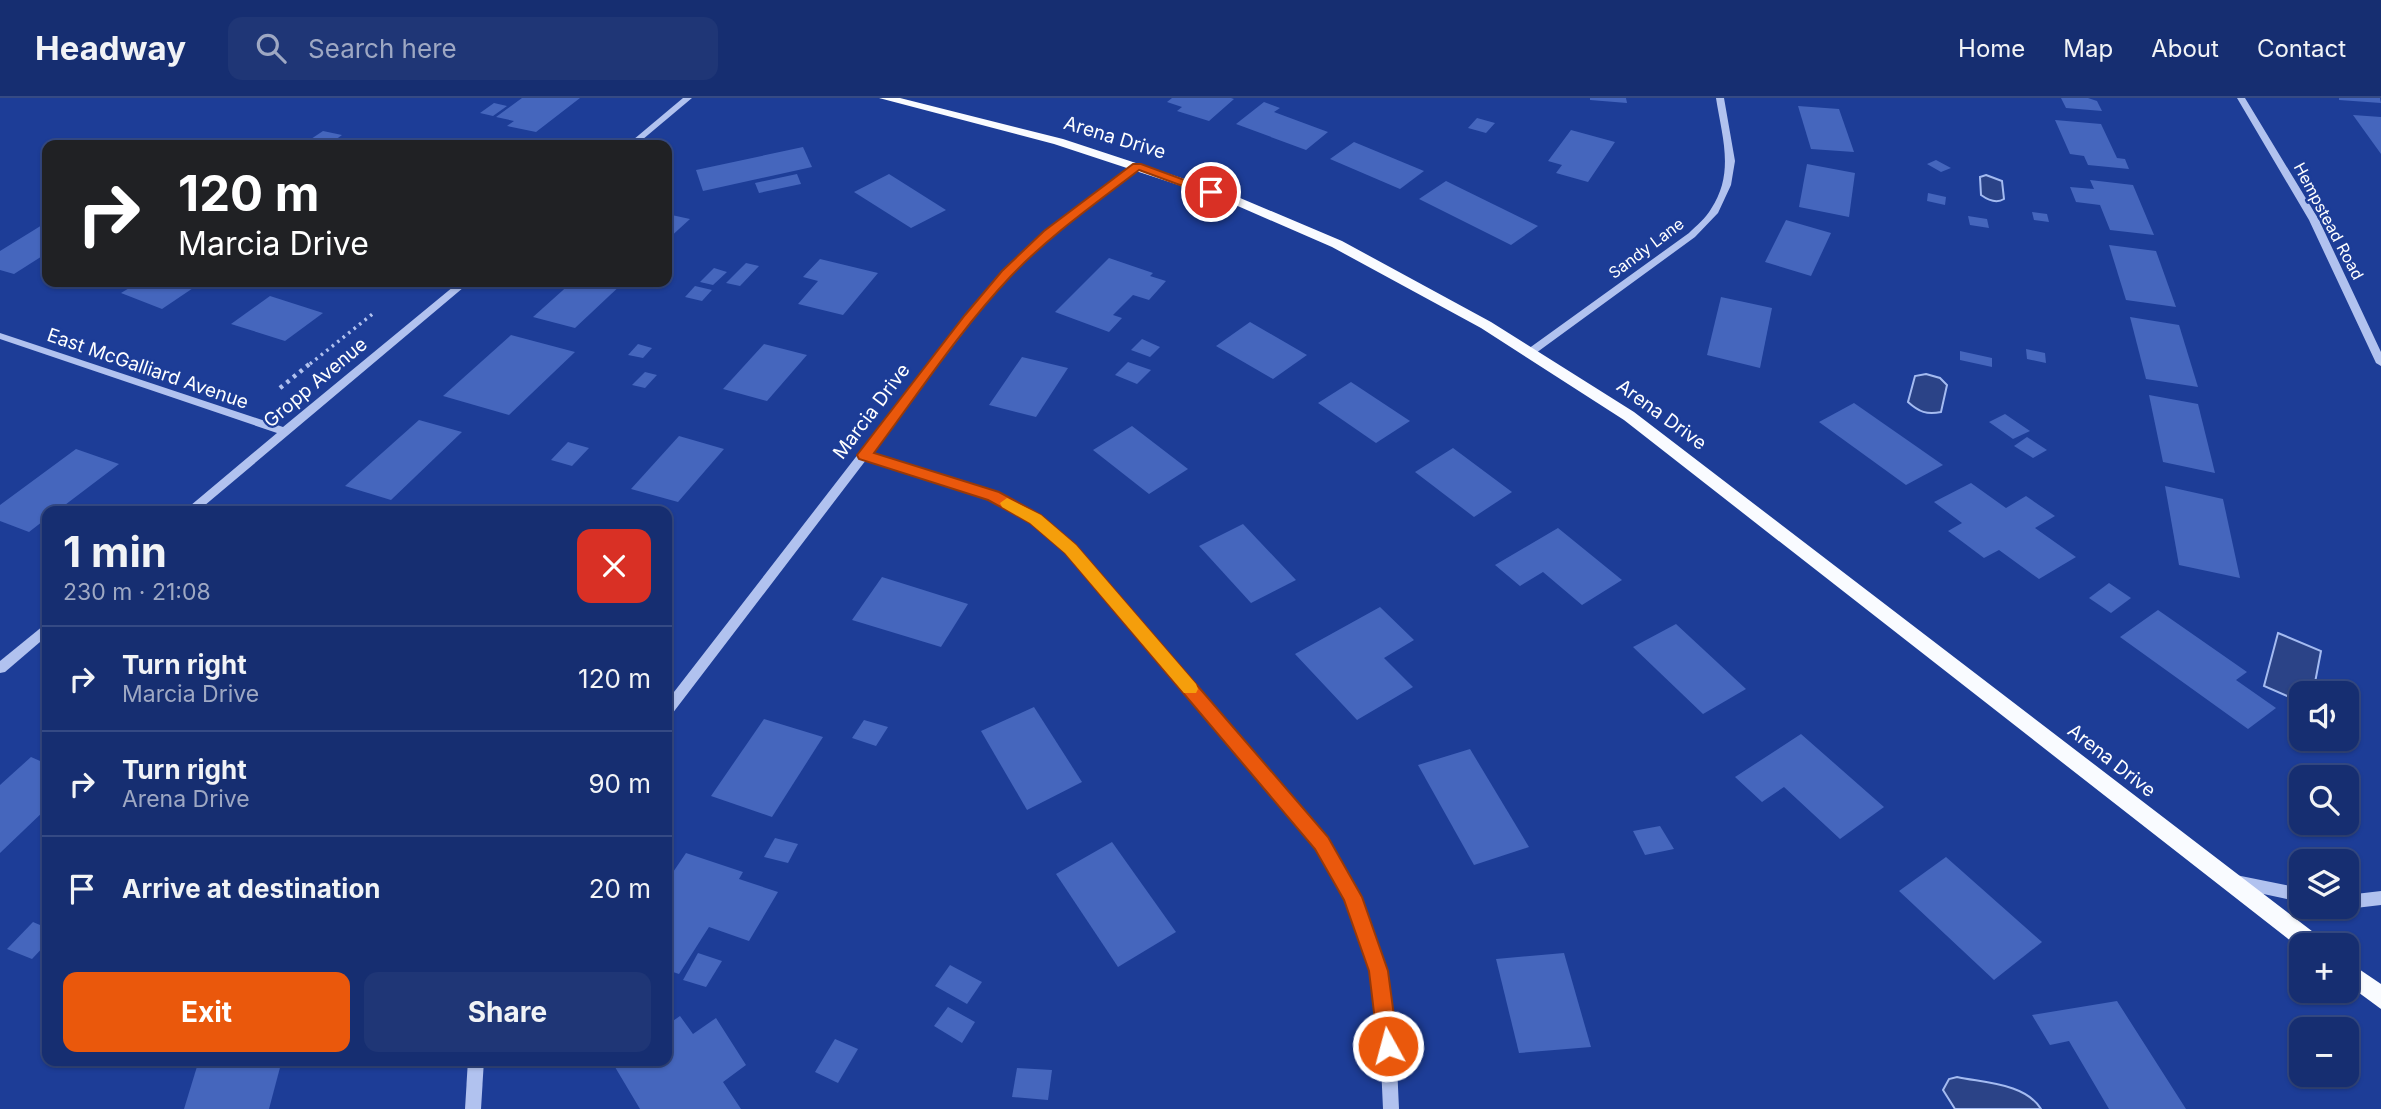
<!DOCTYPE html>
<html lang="en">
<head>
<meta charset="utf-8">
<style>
  body { margin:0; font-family:Inter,sans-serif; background:#1f3676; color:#f1f3f6; height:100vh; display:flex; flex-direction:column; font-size:26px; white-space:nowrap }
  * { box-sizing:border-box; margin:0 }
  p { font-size:23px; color:#9ea8c3 }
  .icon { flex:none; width:38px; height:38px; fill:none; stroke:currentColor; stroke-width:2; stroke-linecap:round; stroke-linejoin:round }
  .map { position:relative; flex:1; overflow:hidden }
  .sheet { position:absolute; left:42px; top:408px; width:630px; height:560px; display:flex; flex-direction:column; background:#162e71; border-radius:14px; box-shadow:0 2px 5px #0004,0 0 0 2px #354a84 }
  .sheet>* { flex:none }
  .top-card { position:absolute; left:42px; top:42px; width:630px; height:147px; border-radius:14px; box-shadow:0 2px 5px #0004,0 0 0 2px #354a84; background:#202124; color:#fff; overflow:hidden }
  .tools { position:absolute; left:2289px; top:583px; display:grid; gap:14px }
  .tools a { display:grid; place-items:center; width:70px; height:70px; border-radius:14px; background:#162e71; box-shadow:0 2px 5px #0004,0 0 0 2px #354a84; font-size:35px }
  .pin { position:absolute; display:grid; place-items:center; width:60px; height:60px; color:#fff; margin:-30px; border:4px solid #fff; border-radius:50%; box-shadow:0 2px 7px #0007 }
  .me { position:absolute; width:77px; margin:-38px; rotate:353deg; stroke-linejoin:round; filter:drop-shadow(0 0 5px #0008) }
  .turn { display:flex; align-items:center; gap:24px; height:147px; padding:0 21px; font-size:32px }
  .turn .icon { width:91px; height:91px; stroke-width:2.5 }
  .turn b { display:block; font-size:49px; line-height:60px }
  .round { display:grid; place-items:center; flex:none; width:74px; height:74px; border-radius:14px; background:#1f3676 }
  .summary { display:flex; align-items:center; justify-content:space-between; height:119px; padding:0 21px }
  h1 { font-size:42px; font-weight:700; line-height:52px }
  .action { display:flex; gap:14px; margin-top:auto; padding:14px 21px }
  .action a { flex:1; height:80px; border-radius:14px; background:#ea580c; color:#fff; font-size:28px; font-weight:700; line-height:80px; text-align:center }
  .action a+a { background:#1f3676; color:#f1f3f6 }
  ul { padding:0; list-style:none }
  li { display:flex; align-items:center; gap:21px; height:105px; padding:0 21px; border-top:2px solid #354a84 }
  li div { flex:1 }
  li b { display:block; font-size:26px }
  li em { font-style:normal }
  header { display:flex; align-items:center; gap:42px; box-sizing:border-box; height:98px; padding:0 35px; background:#162e71; border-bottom:2px solid #354a84 }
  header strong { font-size:33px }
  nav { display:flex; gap:38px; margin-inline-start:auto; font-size:24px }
  .search { width:490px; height:63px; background:#1f3676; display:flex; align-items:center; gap:18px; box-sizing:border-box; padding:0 24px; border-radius:14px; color:#9ea8c3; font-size:26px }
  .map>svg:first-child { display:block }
</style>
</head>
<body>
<header>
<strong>Headway</strong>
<div class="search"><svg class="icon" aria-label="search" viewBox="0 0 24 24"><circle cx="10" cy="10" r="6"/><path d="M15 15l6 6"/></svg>Search here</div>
<nav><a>Home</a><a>Map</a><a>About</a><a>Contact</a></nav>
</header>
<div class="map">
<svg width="2381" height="1011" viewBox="0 0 2381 1011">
  <rect width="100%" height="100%" fill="#1d3d97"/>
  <!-- water -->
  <g fill="#2b4387" stroke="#a4bbf1" stroke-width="2">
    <path d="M1986,77L2002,83L2004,101C1996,106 1988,102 1981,97L1980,79Z"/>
    <path d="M1926,276L1940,280L1947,287L1941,314C1927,317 1919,314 1908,304L1915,278Z"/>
    <polygon points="2278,535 2321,553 2313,595 2301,595 2301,604 2264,588"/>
    <path d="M1957,979C1984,985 2025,985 2041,1011H1955L1943,992L1949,981Z"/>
  </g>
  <!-- building -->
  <g fill="#4566bd">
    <polygon points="522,0 580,0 536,34 507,28 514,23 496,19"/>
    <polygon points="1172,0 1231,0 1234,1 1209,23 1177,13 1182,9 1167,4"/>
    <polygon points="1590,0 1626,0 1627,5 1590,2"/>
    <polygon points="2061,0 2088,0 2097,3 2102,13 2066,10"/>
    <polygon points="2339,0 2380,0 2381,5 2339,2"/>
    <polygon points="1264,4 1280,10 1274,14 1328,34 1306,52 1236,26"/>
    <polygon points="494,5 507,8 493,18 480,15"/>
    <polygon points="1798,8 1839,11 1854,54 1811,51"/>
    <polygon points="2353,17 2381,19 2381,56"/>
    <polygon points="1477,20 1495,25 1486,35 1468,30"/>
    <polygon points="2055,22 2101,26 2117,60 2125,61 2129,71 2088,67 2084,58 2070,56"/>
    <polygon points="1571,32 1615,44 1588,84 1556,75 1562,67 1548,63"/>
    <polygon points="323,33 342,37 328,47 302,47"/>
    <polygon points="1354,44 1424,73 1400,91 1330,61"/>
    <polygon points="803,49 812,69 703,93 696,72"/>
    <polygon points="1936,62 1951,70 1941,74 1927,66"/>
    <polygon points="1807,66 1855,75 1849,119 1799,109"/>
    <polygon points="797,76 801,86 759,95 755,85"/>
    <polygon points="889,76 946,112 911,130 854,94"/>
    <polygon points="2090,82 2133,87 2154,137 2110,132 2100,107 2076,104 2070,89 2094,91"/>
    <polygon points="1446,83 1538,128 1511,147 1419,101"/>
    <polygon points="1928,95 1946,99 1945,107 1927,103"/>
    <polygon points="2032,114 2047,116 2049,124 2034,122"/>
    <polygon points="667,116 690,121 667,142"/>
    <polygon points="1968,118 1987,121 1989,130 1970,127"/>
    <polygon points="1786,122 1831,135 1811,178 1765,164"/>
    <polygon points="47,124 47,155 14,176 0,172 0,153"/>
    <polygon points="2109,147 2156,153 2176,209 2126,202"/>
    <polygon points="1109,160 1153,175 1150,178 1166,183 1149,202 1133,197 1113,217 1122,220 1109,234 1055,214"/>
    <polygon points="820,161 878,175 843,217 798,206 818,183 803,179"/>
    <polygon points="746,165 759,168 740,188 726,185"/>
    <polygon points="714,170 727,174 713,187 700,184"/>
    <polygon points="139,184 202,184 162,211 121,195"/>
    <polygon points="572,184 624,184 575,230 533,219"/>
    <polygon points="695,188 712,192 702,203 685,199"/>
    <polygon points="270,198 323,215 285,243 231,226"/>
    <polygon points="1721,199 1772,210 1760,270 1707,257"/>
    <polygon points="2130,219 2179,227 2198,289 2146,281"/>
    <polygon points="1250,224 1307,257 1273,281 1216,248"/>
    <polygon points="511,237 575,254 509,317 443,298"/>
    <polygon points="1142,241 1160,249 1150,259 1131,252"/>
    <polygon points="638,246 652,250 643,260 628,257"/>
    <polygon points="764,246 807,257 767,303 723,291"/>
    <polygon points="2026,251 2045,255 2046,265 2027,261"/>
    <polygon points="1960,253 1992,260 1992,269 1960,262"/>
    <polygon points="1022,259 1068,270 1036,319 989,307"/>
    <polygon points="1128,264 1151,272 1137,286 1115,277"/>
    <polygon points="645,274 657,277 645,290 632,287"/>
    <polygon points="1351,284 1410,323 1376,345 1318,305"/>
    <polygon points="2149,297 2198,306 2215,375 2163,364"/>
    <polygon points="1854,305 1943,367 1906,387 1819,324"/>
    <polygon points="2005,316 2030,333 2013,341 1989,324"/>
    <polygon points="419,322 462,334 391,402 345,388"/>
    <polygon points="1132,328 1188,371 1149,396 1093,352"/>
    <polygon points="679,338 724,351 678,404 631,391"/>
    <polygon points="2027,339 2047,352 2033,360 2014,348"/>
    <polygon points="568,344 589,350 572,368 551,362"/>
    <polygon points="1453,350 1512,394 1474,419 1415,374"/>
    <polygon points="76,351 119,366 57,413 47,413 47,420 29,434 0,423 0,407"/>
    <polygon points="1971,385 2006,410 2026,398 2055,418 2035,430 2076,459 2039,481 1999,452 1984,460 1948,433 1962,425 1934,404"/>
    <polygon points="2165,388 2223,401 2240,480 2179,467"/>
    <polygon points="1243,426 1296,482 1251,505 1199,448"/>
    <polygon points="1558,430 1622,482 1582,507 1543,474 1520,488 1495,467"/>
    <polygon points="882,479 968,506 941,549 852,522"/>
    <polygon points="2109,485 2131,500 2111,515 2089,500"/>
    <polygon points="1380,509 1414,542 1384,560 1413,589 1357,622 1295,556"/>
    <polygon points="2158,512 2247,574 2236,582 2276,610 2248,631 2120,539"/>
    <polygon points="1676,526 1746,591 1703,616 1633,549"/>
    <polygon points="1034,609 1082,684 1027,712 981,633"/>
    <polygon points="764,621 823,639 772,719 711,698"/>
    <polygon points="864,622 888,629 876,648 852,640"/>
    <polygon points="1801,636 1884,709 1840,741 1784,689 1762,704 1735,679"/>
    <polygon points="1470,651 1529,749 1474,767 1418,667"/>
    <polygon points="31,659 47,666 47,710 0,755 0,687"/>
    <polygon points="1660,728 1674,751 1645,757 1633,733"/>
    <polygon points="775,740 798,746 788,765 764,759"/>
    <polygon points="1112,744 1176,834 1118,869 1056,776"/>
    <polygon points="686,755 743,774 739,781 778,794 749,843 709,829 679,876 667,872 667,783"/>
    <polygon points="1946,759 2042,844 1994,882 1899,793"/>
    <polygon points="33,824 47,830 47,845 32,861 7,851"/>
    <polygon points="698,855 722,863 706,889 683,882"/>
    <polygon points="1564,855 1591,949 1519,955 1496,861"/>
    <polygon points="950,867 982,884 967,906 935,888"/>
    <polygon points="2117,903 2186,1011 2109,1011 2069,943 2050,947 2032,917"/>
    <polygon points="948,909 975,924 962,945 934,928"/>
    <polygon points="680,918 693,936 716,920 746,967 723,984 741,1011 640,1011 612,964 667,962 667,927"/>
    <polygon points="835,941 858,951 838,985 815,974"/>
    <polygon points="199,962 282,962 269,1011 184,1011"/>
    <polygon points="1017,970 1052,972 1048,1002 1012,999"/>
  </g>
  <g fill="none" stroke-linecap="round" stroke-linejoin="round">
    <!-- path-far1 -->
    <polyline stroke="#b1c2ef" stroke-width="3.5" stroke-dasharray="2.5 4.5" stroke-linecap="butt" points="310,266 375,214"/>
    <!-- path -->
    <polyline stroke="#b1c2ef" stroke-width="4.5" stroke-dasharray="3.5 5" stroke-linecap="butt" points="280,290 312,264"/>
    <!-- minor -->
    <g fill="#b1c2ef" fill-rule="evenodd">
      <polygon points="683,0 692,0 636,47 627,47"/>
      <path d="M1716,0H1724L1735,63L1731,87L1718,115L1695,139L1536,255H1528V251L1689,135C1696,128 1706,120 1711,111C1735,75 1722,39 1716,0Z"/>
      <polygon points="2237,0 2245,0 2319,122 2381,254 2381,268 2376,265 2309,122"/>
      <polygon points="1137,65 1140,66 1140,70 1051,138 1010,177 973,222 871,355 998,395 1040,418 1075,448 1327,741 1361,806 1375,838 1386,872 1395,923 1399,1011 1383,1011 1379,923 1370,872 1348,809 1317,749 1067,454 1032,424 990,401 866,362 672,616 667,617 667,603 965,218 1004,173 1045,134"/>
      <polygon points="459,184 470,184 198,413 184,413 277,335 0,241 0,235 283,329"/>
      <polygon points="47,526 47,538 5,574 0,575 0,563 43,528"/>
      <polygon points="2236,777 2301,790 2301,804 2231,789 2229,784 2231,779"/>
      <polygon points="2381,793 2381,807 2347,811 2342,808 2347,808 2347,797"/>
      <polygon points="468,962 484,962 481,1011 465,1011"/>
    </g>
    <!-- major -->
    <g fill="#f9fbff" fill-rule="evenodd">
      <polygon points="879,0 900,0 1063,41 1233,97 1342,143 1491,224 1634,314 2321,840 2324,847 2301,847 2301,851 1624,322 1481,230 1332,149 1224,102 1054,46"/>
      <polygon points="2347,863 2381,886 2381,911 2347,886"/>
    </g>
  </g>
  <!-- route -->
  <path fill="#ea580c" stroke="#983908" stroke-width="2" d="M1133,66H1141L1217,94L1207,97L1139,72C1095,106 1049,138 1011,178C960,232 918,296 874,355L999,394L1041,417L1076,447L1328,739L1362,799L1388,873L1398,948L1396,956L1388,959L1381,956L1378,948L1369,873L1344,802L1315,751L1065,455L1030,425L988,402L859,361L857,357L965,217L1002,173L1044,133Z"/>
  <!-- slow -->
  <polygon fill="#f59e0b" points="1007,400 1041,417 1076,447 1196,586 1198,591 1196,595 1184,595 1065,455 1030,425 1002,409 1000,405"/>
  <g text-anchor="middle" stroke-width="5" stroke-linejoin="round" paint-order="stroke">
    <!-- far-street labels -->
    <g font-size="16" fill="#fff" stroke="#1d3d97">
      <text transform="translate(2329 123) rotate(62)" y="6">Hempstead Road</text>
      <text transform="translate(1646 150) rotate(-37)" y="6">Sandy Lane</text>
    </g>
    <!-- street labels -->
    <g font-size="19" fill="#fff" stroke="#1d3d97">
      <text transform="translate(1115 39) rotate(17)" y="7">Arena Drive</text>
      <text transform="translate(148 270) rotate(19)" y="7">East McGalliard Avenue</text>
      <text transform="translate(315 284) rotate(-40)" y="7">Gropp Avenue</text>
      <text transform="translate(871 313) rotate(-53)" y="7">Marcia Drive</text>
      <text transform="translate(1662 316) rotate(36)" y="7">Arena Drive</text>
      <text transform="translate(2112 662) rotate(38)" y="7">Arena Drive</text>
    </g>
  </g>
</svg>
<div class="tools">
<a><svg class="icon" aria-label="sound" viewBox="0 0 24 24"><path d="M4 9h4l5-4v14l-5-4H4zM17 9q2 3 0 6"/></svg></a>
<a><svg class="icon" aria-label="search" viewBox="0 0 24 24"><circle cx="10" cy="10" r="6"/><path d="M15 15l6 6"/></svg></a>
<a><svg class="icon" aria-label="layers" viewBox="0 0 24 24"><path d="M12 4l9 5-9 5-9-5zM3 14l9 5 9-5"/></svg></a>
<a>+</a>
<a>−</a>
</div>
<div class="pin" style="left:1211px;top:94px;background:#d93025"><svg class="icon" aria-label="arrive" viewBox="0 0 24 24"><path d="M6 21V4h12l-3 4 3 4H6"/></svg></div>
<svg class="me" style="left:1388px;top:948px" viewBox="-20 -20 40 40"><circle r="17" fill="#ea580c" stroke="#fff" stroke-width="3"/><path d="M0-11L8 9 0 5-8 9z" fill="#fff"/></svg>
<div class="top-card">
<div class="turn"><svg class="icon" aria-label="right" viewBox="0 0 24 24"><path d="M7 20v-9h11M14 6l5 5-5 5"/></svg><div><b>120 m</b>Marcia Drive</div></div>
</div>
<section class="sheet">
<div class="summary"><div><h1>1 min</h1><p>230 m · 21:08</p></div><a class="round" style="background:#d93025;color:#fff"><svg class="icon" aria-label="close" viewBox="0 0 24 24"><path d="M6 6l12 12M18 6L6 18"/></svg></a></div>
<ul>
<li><svg class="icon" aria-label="right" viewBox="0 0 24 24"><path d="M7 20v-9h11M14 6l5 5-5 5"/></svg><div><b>Turn right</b><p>Marcia Drive</p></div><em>120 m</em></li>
<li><svg class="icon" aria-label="right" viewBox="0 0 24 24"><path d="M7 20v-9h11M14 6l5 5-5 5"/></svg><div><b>Turn right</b><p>Arena Drive</p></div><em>90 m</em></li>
<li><svg class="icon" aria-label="arrive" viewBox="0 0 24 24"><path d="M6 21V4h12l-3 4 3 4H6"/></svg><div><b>Arrive at destination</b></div><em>20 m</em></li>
</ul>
<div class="action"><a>Exit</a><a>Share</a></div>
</section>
</div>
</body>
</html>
